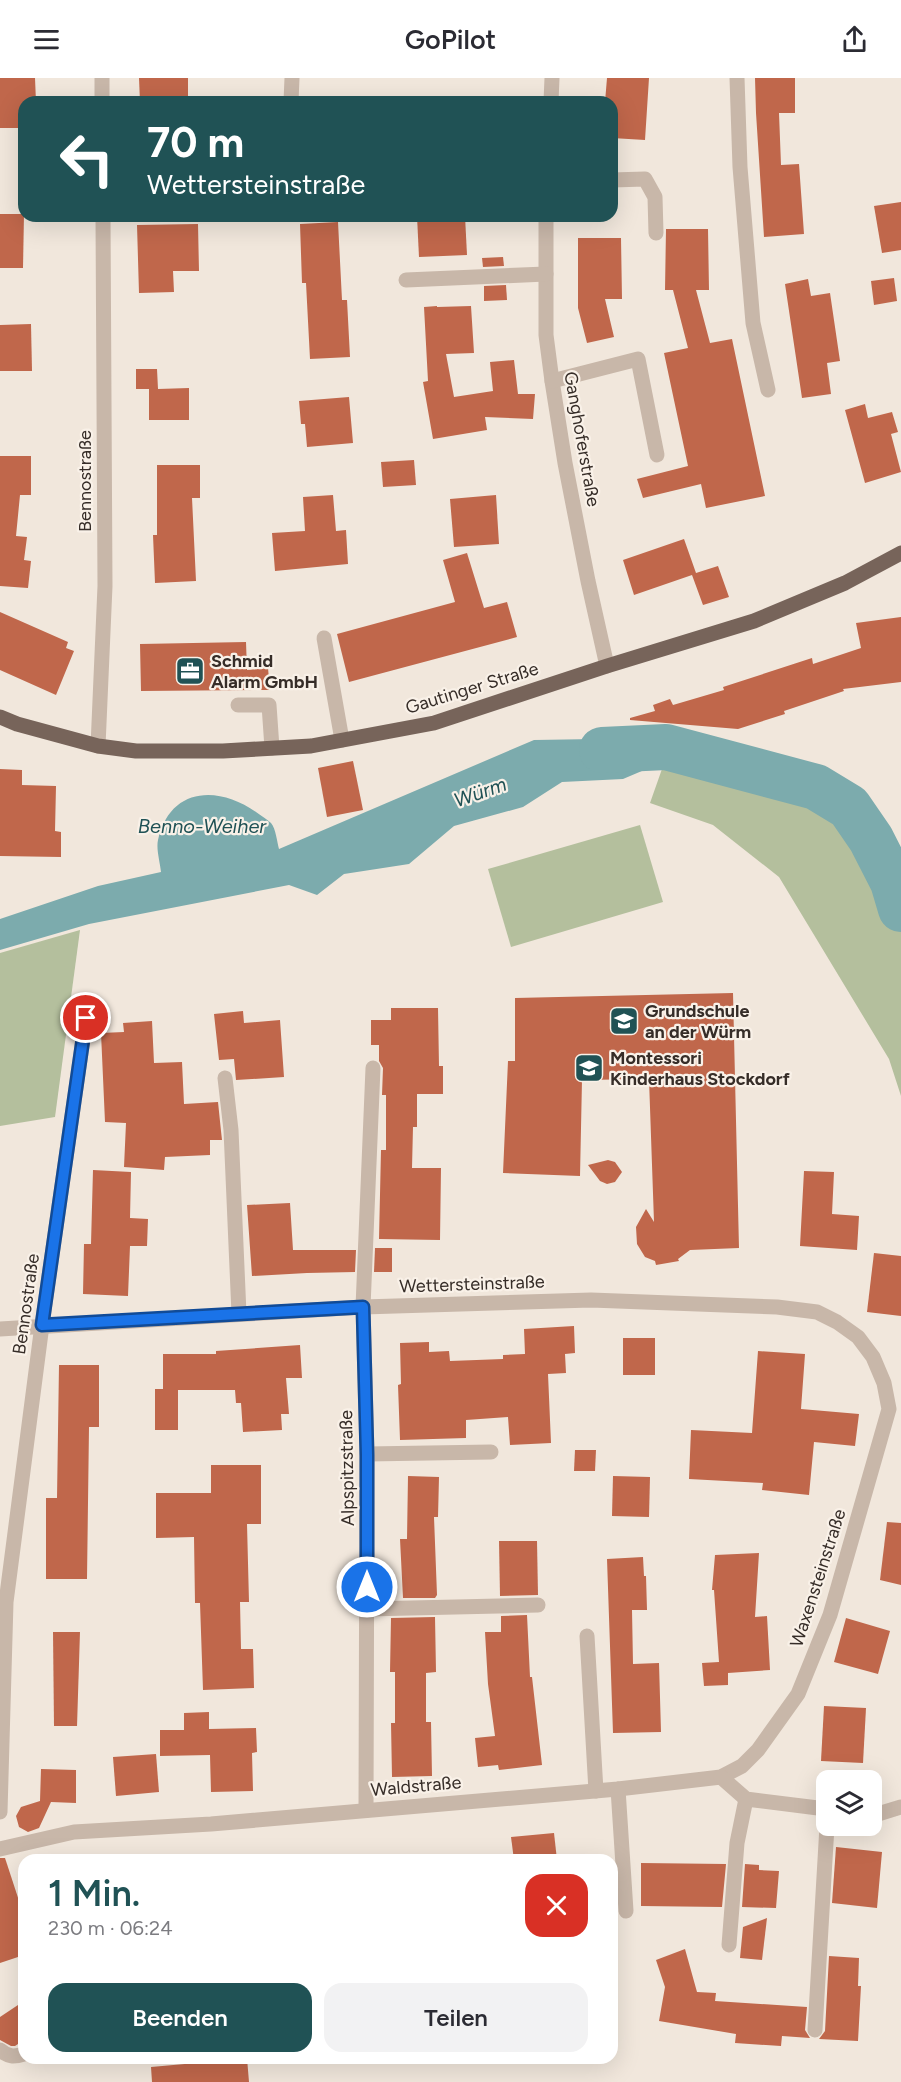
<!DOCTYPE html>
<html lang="de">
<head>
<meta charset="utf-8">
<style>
  body { margin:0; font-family:Figtree,sans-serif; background:#f2f2f3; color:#2b2b33; height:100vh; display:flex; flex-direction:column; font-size:22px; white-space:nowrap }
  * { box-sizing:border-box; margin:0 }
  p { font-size:20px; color:#7c7c81 }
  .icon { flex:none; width:33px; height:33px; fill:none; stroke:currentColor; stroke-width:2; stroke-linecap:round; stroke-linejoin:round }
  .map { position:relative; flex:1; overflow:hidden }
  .drawer { position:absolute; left:18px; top:1776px; width:600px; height:210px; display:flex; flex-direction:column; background:#fff; border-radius:18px; box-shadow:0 6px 24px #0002 }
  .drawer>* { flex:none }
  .guide { position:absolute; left:18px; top:18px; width:600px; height:126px; border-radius:18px; box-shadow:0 6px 24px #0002; background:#205255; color:#fff; overflow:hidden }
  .fabs { position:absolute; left:816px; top:1692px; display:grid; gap:12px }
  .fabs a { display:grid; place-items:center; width:66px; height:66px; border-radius:12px; background:#fff; box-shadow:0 6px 24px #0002; font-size:30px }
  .pin { position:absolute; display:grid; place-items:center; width:51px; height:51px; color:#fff; margin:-26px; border:3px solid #fff; border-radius:50%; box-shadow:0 2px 6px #0007 }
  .me { position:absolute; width:66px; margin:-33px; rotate:0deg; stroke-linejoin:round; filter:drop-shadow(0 0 4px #0008) }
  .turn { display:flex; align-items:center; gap:21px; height:126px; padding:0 30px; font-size:27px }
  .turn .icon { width:78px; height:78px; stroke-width:2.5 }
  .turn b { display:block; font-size:42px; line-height:51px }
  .round { display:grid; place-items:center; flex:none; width:63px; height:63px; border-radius:18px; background:#f2f2f3 }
  .headline { display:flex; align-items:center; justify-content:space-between; height:102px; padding:0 30px }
  h1 { font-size:36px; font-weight:600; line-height:45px; color:#205255 }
  .button { display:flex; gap:12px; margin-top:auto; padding:12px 30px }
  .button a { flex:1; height:69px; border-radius:18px; background:#205255; color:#fff; font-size:24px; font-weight:600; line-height:69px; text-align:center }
  .button a+a { background:#f2f2f3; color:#2b2b33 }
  header { display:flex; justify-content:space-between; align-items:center; height:78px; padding:0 30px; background:#fff; font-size:27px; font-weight:600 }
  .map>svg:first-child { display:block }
</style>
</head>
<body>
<header><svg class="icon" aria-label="menu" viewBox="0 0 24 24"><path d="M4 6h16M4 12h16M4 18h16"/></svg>GoPilot<svg class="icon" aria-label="share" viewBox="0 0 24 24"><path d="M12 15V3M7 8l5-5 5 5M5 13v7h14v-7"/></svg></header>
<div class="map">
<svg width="901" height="2004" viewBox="0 0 901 2004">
  <rect width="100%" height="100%" fill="#f1e7dc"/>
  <!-- green -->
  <g fill="#b4bf9d">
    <polygon points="676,663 818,691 855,708 881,741 901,783 901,1018 889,981 779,799 713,747 650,725 662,691"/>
    <polygon points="640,747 663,824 511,869 488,791"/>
    <polygon points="80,852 55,1039 0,1048 0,875"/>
  </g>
  <!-- water -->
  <path fill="#7cabad" d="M596,661L666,669L656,687L623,701L562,704L523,729L454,748L409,786L344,796L317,817L289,807L89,846L0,872V841L98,808L161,794C160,784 156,771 158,762C170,709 218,707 256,734C261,738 267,741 271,745C276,751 277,764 279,771L534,662Z"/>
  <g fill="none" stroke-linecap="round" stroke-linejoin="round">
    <!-- river -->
    <polyline stroke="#7cabad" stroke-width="46" points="602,672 666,669 816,709 849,729 871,761 893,804 901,831"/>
  </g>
  <!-- building -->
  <g fill="#c0674b">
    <polygon points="0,0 35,0 36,24 24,24 24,50 0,50"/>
    <polygon points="139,0 188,0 188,24 140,24"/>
    <polygon points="607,0 649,0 645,62 612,60 612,24 605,24"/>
    <polygon points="755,0 795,0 795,35 779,35 781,87 799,86 804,156 764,159 756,35"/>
    <polygon points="901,124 901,172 882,175 874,128"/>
    <polygon points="0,136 24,136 23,190 0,190"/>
    <polygon points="417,138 465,138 467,177 419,179"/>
    <polygon points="338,144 342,222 347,222 350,279 310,281 306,205 302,205 300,146"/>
    <polygon points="198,146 199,193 173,193 174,214 139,215 137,147"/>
    <polygon points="666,151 708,151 709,212 696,212 710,265 732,261 765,418 706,430 701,406 643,420 637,401 688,388 664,275 688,270 673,212 665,212"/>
    <polygon points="578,160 621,160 622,221 605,221 614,259 587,265 578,230"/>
    <polygon points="503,179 504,188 483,189 482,180"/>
    <polygon points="894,200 897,223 874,227 871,203"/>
    <polygon points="808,201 811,218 830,215 840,283 827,285 831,316 802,320 785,206"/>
    <polygon points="506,207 507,222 484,223 484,208"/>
    <polygon points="437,228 437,229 471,228 474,275 446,276 454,319 493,313 490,284 514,282 518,316 535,316 533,341 485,339 487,352 433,361 423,304 428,303 424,229"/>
    <polygon points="31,246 32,293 0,293 0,247"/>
    <polygon points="136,291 157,291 158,311 189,310 189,342 149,342 149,311 151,311 136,311"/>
    <polygon points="349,319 353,365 307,369 305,346 301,346 299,323"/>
    <polygon points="865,326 868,340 892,334 898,354 891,356 901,394 865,405 845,332"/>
    <polygon points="0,378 31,378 31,417 20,417 16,458 27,459 24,482 31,483 28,510 0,508"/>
    <polygon points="414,382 416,407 383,409 381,384"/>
    <polygon points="157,387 200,387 200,420 192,420 196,503 155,505 153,457 157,457"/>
    <polygon points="333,417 336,453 346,452 348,486 275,493 272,455 305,453 303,419"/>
    <polygon points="496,417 499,466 454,469 450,421"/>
    <polygon points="684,461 696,495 718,488 729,519 703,527 692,497 634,517 623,482"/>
    <polygon points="467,475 484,530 507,524 517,559 349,604 337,556 455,524 443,482"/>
    <polygon points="0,534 68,564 66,570 74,573 56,617 0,592"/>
    <polygon points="901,539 901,604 843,611 844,613 784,633 785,636 738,651 630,642 630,640 655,633 653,627 670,621 673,627 724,612 723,609 812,580 813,586 861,570 856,545"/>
    <polygon points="246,564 247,592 268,590 270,612 141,613 140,566"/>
    <polygon points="353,683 363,732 327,739 318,690"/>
    <polygon points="0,691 22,692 22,707 56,708 55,753 61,754 61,779 0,778"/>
    <polygon points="733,915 739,1170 690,1172 678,1181 679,1183 656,1187 655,1183 645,1179 637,1166 636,1149 646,1131 654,1144 649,1001 582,1002 580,1098 503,1095 508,983 515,983 515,920"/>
    <polygon points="391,930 438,930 439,988 443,988 443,1016 417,1016 417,1049 413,1049 412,1090 441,1090 440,1162 379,1161 381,1072 386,1072 386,1017 382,1017 383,990 379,983 379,967 371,967 371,942 391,942"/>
    <polygon points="243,933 244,945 280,942 284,999 236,1002 234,981 219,982 214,936"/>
    <polygon points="152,943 154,985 182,984 184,1026 218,1024 221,1053 222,1062 210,1062 210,1077 165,1079 164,1092 124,1089 126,1045 105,1044 101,955 124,954 123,945"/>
    <polygon points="608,1082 615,1084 622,1094 615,1104 607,1106 600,1103 588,1087"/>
    <polygon points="93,1092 131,1094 130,1140 148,1141 147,1168 130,1168 128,1218 83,1216 84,1166 91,1166"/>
    <polygon points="804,1093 834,1094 832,1136 859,1138 857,1172 800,1168"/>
    <polygon points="290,1125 293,1172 356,1172 355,1194 307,1195 252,1198 247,1127"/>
    <polygon points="375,1170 392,1170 392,1194 374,1194"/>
    <polygon points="874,1175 901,1178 901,1238 867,1234"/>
    <polygon points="574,1248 575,1275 565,1276 566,1295 548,1296 551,1365 510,1367 508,1339 466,1342 466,1360 400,1362 398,1307 401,1306 400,1265 429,1264 429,1274 449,1273 450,1283 503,1281 503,1277 525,1276 524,1251"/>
    <rect x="623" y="1260" width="32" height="37"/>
    <polygon points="300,1267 302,1300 286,1300 289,1336 281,1336 282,1352 243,1354 241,1325 236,1325 235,1312 178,1312 178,1352 155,1352 155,1311 163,1311 163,1276 216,1276 216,1273"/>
    <polygon points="758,1273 805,1276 801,1331 859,1336 855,1368 814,1364 809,1417 762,1412 763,1405 689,1401 691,1352 752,1355"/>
    <polygon points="59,1287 99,1287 99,1349 89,1349 87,1501 46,1501 46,1420 57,1420"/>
    <polygon points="575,1372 596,1372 595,1393 574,1393"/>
    <polygon points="211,1387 261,1387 261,1446 247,1446 249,1524 240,1524 241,1571 253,1571 254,1610 203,1612 200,1525 195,1525 194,1459 156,1460 156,1415 211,1415"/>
    <polygon points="408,1398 439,1399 438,1439 434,1439 437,1517 435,1520 403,1520 400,1461 407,1461"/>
    <polygon points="613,1398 650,1399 649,1439 612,1438"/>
    <polygon points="887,1444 901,1445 901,1507 880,1502"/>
    <polygon points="499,1463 537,1463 538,1517 500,1518"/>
    <polygon points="759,1475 755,1539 767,1538 770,1592 728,1595 728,1607 704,1608 702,1585 719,1584 714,1512 712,1512 715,1477"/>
    <polygon points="643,1479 644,1498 646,1498 647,1532 632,1532 633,1586 659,1585 661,1654 613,1655 607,1481"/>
    <polygon points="527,1537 530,1599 532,1599 542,1687 499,1692 498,1687 478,1689 475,1660 495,1658 488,1606 485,1554 501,1554 501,1538"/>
    <polygon points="435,1539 436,1594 426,1595 426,1644 431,1644 432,1698 392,1699 391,1645 395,1645 395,1594 390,1594 391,1540"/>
    <polygon points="846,1540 890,1553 878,1596 834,1584"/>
    <polygon points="53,1554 80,1554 77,1648 54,1648"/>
    <polygon points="824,1628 866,1630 863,1685 821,1683"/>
    <polygon points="209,1634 209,1651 256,1650 257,1674 252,1675 253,1713 211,1714 210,1677 160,1678 160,1652 184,1652 184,1635"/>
    <polygon points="156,1676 159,1714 116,1718 113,1679"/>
    <polygon points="41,1691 76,1692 76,1725 51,1724 39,1750 28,1754 19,1749 16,1738 21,1729 40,1723"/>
    <polygon points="554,1755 557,1782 514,1782 511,1759"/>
    <polygon points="836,1769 882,1774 877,1830 832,1825"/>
    <polygon points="0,1780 5,1780 24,1838 24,1877 0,1885"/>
    <polygon points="641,1785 726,1786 722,1829 641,1828"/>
    <polygon points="745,1786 759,1787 759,1792 779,1793 776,1830 742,1829"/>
    <polygon points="767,1840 762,1882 740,1880 743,1849"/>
    <polygon points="685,1871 697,1914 716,1915 715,1923 807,1929 805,1952 810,1960 782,1958 781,1968 735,1965 736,1956 659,1943 665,1909 656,1882"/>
    <polygon points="829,1878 859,1880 858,1908 861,1908 858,1963 819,1961 825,1953"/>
    <polygon points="24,1923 24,1962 15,1968 11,1968 0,1962 0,1939"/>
    <polygon points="206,1980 247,1980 249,2004 152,2004 151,1989 207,1984"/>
  </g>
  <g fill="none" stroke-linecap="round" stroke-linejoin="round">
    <!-- minor -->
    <g stroke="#c8b7a9" stroke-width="15">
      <polyline points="102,0 102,24"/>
      <polyline points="737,0 740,89 753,245 768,312"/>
      <polyline points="291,24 292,0"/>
      <polyline points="551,24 552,0"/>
      <polyline points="612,102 645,101 655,119 656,155"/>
      <polyline points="546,138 546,257 552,303 565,385 588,503 607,588"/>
      <polyline points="406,202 546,196"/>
      <polyline points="552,303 638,281 657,377"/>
      <polyline points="324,560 342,662"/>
      <polyline points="238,627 269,627 272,670"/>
      <polyline points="98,668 105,508 103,138"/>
      <polyline points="225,1000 231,1052 239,1236"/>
      <polyline points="0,1251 363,1229 591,1222 777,1229 817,1234 837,1244 858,1259 873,1279 884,1305 889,1331 830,1537 798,1616 758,1672 742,1688 721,1699 618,1711 211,1746 74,1754 0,1771"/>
      <polyline points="367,1376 491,1374"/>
      <polyline points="367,1531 538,1527"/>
      <polyline points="587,1558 596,1713"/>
      <polyline points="721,1699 746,1721 826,1731"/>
      <polyline points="618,1711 626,1833"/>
      <polyline points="366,1732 367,1376 363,1229 373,990"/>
      <polyline points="0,1734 6,1524 42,1247 86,940"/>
      <polyline points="872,1735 878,1736 901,1729"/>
      <polyline points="729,1867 737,1765 746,1721"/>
      <polyline points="815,1952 827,1748"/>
      <path d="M0,1972C8,1979 14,1979 24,1976"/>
    </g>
    <!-- major -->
    <polyline stroke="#77645a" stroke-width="15" points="0,639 17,646 98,668 136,673 223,673 311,668 434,645 607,588 754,543 845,505 901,475"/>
  </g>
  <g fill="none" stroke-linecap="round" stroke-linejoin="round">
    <!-- route casing -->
    <g stroke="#114b97" stroke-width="15">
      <polyline id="route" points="86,940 42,1247 363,1229 367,1377 367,1509"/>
    </g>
    <!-- route -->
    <use href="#route" stroke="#1a73e8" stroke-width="10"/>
  </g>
  <!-- icons -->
  <defs>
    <g id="office-square" transform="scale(1.5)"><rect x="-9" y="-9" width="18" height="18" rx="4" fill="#205255" stroke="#f9f1e8"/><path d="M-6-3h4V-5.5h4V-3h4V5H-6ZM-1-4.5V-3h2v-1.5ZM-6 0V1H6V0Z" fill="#fff"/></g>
    <g id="school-square" transform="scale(1.5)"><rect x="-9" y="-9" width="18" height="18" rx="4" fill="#205255" stroke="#f9f1e8"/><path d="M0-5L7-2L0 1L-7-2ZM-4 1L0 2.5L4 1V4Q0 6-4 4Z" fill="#fff"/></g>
  </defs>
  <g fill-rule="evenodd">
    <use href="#office-square" x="190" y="593"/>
    <use href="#school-square" x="624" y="943"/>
    <use href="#school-square" x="589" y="990"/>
  </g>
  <g text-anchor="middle" stroke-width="4.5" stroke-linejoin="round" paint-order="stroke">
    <!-- street labels -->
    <g font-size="18" fill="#362d28" stroke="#f9f1e8">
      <text transform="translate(582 361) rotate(80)" y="6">Ganghoferstraße</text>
      <text transform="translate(85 403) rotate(-90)" y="6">Bennostraße</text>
      <text transform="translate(472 610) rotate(-17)" y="6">Gautinger Straße</text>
      <text transform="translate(472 1206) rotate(-2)" y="6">Wettersteinstraße</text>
      <text transform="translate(26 1226) rotate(-82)" y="6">Bennostraße</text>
      <text transform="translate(347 1390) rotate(-91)" y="6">Alpspitzstraße</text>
      <text transform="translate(818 1500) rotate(-72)" y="6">Waxensteinstraße</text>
      <text transform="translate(416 1708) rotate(-5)" y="6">Waldstraße</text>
    </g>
    <!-- poi labels -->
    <g font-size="18" font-weight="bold" fill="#362d28" stroke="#f9f1e8" text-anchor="start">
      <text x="211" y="589">Schmid<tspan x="211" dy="21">Alarm GmbH</tspan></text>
      <text x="645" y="939">Grundschule<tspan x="645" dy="21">an der Würm</tspan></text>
      <text x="610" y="986">Montessori<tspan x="610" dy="21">Kinderhaus Stockdorf</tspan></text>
    </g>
    <!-- water labels -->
    <g font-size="20" font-style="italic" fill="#205255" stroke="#f9f1e8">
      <text transform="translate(480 714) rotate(-19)" y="7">Würm</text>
      <text x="202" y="755">Benno-Weiher</text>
    </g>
  </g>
</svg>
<div class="fabs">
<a><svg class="icon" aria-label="layers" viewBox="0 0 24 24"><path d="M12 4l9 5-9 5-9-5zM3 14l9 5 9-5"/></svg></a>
</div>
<div class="pin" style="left:86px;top:940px;background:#d93025"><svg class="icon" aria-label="arrive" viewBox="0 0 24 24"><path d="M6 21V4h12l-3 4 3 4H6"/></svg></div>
<svg class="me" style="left:367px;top:1509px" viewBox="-20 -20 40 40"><circle r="17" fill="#1a73e8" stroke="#fff" stroke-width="3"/><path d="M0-11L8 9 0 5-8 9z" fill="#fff"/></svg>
<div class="guide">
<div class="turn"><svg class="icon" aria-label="left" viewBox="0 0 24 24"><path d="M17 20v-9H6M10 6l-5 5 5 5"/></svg><div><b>70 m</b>Wettersteinstraße</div></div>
</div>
<section class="drawer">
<div class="headline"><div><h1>1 Min.</h1><p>230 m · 06:24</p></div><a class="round" style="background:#d93025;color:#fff"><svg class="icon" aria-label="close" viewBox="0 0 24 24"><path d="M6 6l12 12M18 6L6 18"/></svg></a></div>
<div class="button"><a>Beenden</a><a>Teilen</a></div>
</section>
</div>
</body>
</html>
